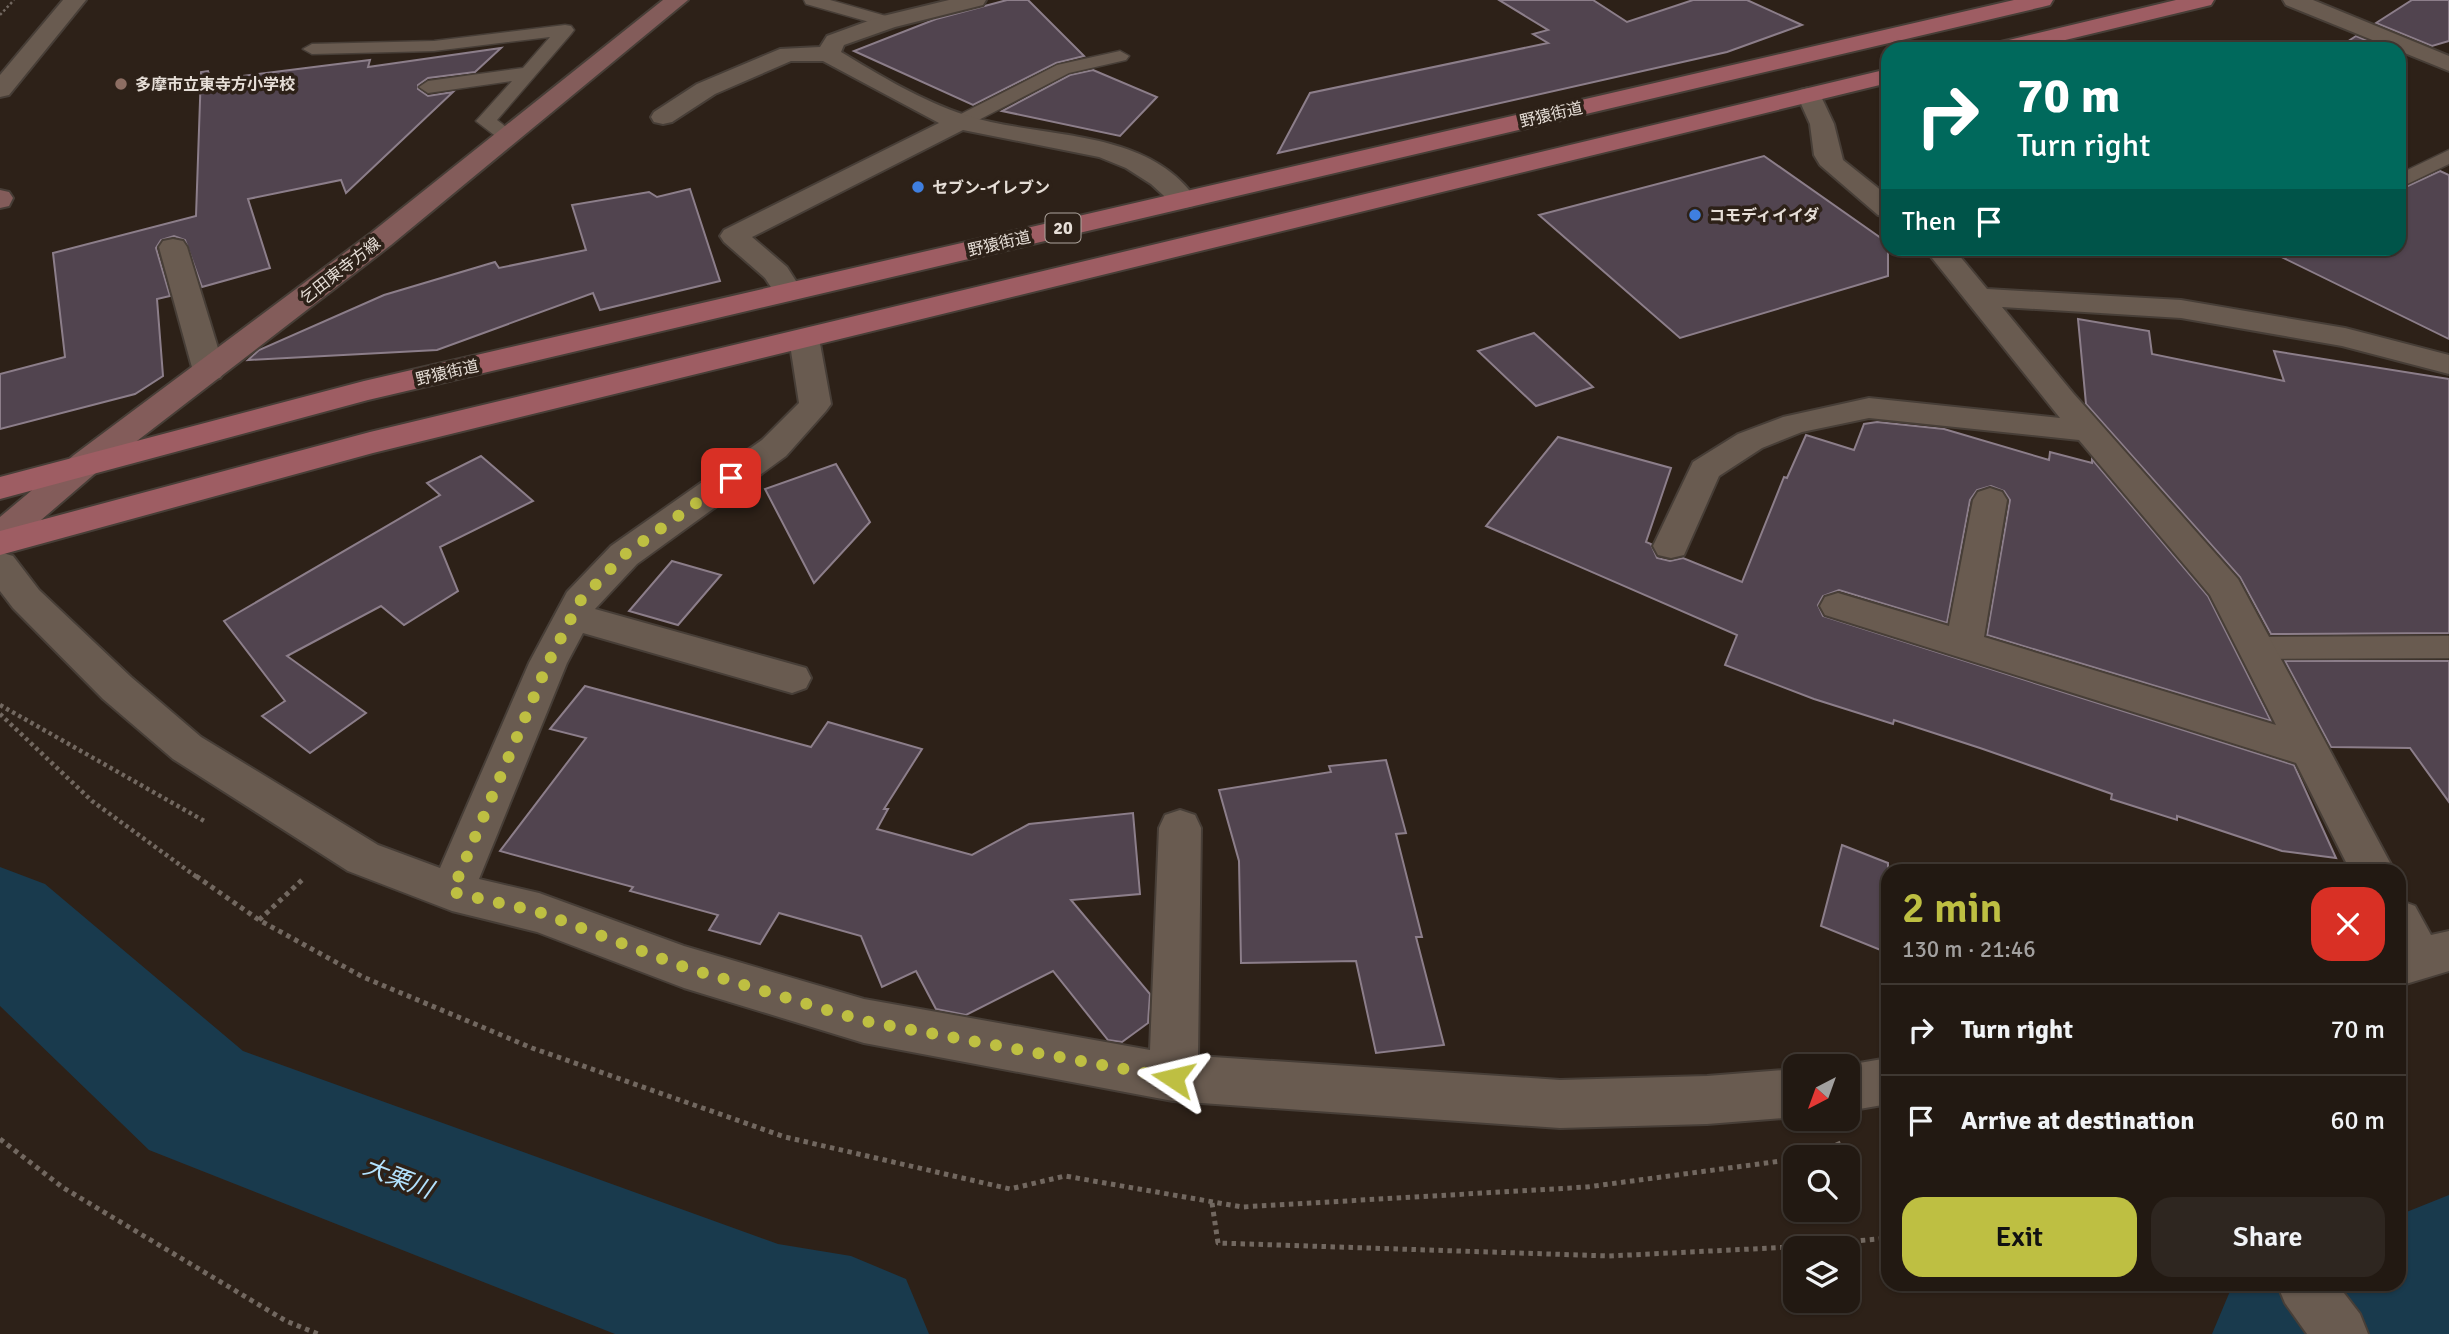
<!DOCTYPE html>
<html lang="en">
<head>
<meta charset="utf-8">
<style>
  body { margin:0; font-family:Signika,"Noto Sans JP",sans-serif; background:#2e2620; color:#f1f3f6; height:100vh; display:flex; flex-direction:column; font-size:26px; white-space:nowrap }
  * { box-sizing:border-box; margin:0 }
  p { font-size:23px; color:#a2a09f }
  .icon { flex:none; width:38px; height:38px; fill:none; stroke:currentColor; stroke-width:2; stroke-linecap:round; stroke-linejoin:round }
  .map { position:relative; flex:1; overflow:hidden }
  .side { position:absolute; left:1881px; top:864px; width:525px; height:427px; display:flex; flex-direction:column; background:#221912; border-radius:21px; box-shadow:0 2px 5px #0004,0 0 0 2px #3f3832 }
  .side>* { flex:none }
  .hud { position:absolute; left:1881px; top:42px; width:525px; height:214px; border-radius:21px; box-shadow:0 2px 5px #0004,0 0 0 2px #3f3832; background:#00695c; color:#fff; overflow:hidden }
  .needle { width:46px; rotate:221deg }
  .buttons { position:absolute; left:1783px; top:1054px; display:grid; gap:14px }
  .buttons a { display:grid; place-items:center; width:77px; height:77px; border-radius:14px; background:#221912; box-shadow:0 2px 5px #0004,0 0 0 2px #3f3832; font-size:35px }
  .pin { position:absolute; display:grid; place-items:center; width:60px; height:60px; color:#fff; margin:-30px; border-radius:14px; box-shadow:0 4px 10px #0006 }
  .me { position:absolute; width:77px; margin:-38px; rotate:280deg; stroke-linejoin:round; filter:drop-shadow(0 0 5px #0008) }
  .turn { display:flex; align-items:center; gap:24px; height:147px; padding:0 21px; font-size:32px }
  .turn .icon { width:91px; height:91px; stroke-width:2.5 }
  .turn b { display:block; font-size:49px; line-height:60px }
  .then { display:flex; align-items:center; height:66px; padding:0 21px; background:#0003; gap:14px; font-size:26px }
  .round { display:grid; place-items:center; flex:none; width:74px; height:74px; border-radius:21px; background:#2e2620 }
  .head { display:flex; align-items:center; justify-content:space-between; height:119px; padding:0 21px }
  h1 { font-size:42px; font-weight:600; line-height:52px; color:#bebf42 }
  .cta { display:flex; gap:14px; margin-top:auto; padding:14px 21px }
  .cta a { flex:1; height:80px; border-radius:21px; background:#bebf42; color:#111; font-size:28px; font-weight:600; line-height:80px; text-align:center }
  .cta a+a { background:#2e2620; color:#f1f3f6 }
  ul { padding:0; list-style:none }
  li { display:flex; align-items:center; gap:21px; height:91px; padding:0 21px; border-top:2px solid #3f3832 }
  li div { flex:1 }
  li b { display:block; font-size:26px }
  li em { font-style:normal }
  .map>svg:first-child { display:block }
</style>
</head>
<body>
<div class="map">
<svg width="2449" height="1334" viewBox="0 0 2449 1334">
  <rect width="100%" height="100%" fill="#2d2118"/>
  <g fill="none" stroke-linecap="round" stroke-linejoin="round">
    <!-- river -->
    <g fill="#193a4d" fill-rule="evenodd">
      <polygon points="0,867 45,884 243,1051 778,1244 851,1256 906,1279 929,1334 615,1334 149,1150 0,1006"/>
      <polygon points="2449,1195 2449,1334 2212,1334 2233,1284 2399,1284 2399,1215"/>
    </g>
  </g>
  <!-- building -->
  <g fill="#51444f" stroke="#8c7e8a" stroke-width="2">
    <polygon points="1007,0 1028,0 1084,56 1056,63 973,105 854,51 936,19"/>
    <polygon points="1499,0 1593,0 1627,22 1693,0 1747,0 1802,25 1727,52 1278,153 1310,93 1548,43 1533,34 1548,30"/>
    <polygon points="2412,0 2449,0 2449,41 2432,46 2376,23"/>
    <polygon points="2356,36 2388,49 2336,49"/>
    <polygon points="501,48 475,72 428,78 418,85 418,89 428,96 453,92 346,193 341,180 248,199 270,268 202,287 185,240 174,236 161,240 156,248 170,296 157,299 163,376 135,394 0,429 0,374 65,357 53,253 196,216 201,72 208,71 214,89 219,79 370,60 368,67"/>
    <polygon points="1093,70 1157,97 1120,136 1002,111 1070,75"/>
    <polygon points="1764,156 1888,243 1888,276 1680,338 1539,215"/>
    <polygon points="2440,171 2449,175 2449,339 2263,248 2399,248 2399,190"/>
    <polygon points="690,189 720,281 600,310 593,293 437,350 248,360 259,350 384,295 495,262 499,268 586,250 572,205 649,192 657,197"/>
    <polygon points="2078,319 2149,331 2152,354 2284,381 2274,351 2449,379 2449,633 2271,634 2240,577 2086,404"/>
    <polygon points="1534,333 1593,387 1536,406 1478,351"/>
    <polygon points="1877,422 1944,429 2049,460 2050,452 2092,463 2092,459 2208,596 2271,721 1987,635 2010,500 2004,491 1991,486 1977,490 1970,500 1947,623 1839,590 1823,596 1818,605 1823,616 2294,765 2336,858 2282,851 2177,816 2177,820 2111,799 2112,794 1980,748 1894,720 1893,724 1814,699 1725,665 1737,635 1486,526 1558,437 1671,468 1646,542 1651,544 1657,558 1670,561 1683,558 1742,582 1784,477 1787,478 1806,435 1854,450 1864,424"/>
    <polygon points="481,456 533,501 440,547 458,591 404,625 381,606 287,656 366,713 310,753 262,716 285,701 224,621 440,495 427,483"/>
    <polygon points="836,464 870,522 814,583 765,489"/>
    <polygon points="672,561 721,575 678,625 629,611"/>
    <polygon points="2285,661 2449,661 2449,802 2410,748 2331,747"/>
    <polygon points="585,686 811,747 828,722 922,749 884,809 888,809 877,829 972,855 1029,824 1133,813 1140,894 1071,900 1150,994 1148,1023 1122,1042 1108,1040 1053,971 966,1015 936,1009 916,971 882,987 861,936 779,913 760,944 709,930 718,915 630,891 633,887 500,851 586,738 550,729"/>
    <polygon points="1386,760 1406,833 1396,834 1422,937 1416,937 1444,1045 1376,1053 1356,961 1241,963 1239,861 1219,790 1331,772 1329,766"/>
    <polygon points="1842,845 1888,863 1888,953 1821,926"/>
  </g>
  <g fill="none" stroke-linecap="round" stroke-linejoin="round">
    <!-- lane casing -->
    <g stroke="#473e37" stroke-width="3">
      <g id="lane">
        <polygon points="804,0 830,0 893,18 896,22 887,27 806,4"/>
        <polygon points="565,25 571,26 574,30 571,34 497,120 519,137 509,143 502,141 476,121 512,81 428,93 419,87 428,81 523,68 550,37 434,51 312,54 303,49 312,44 434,41"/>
        <polygon points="1120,51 1129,56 1126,60 1069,73 967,126 953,126 950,122 953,118 1057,65"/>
        <polygon points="2449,150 2449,164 2399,188 2399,174"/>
        <polygon points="2449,636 2449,658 2257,659 2247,656 2242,648 2247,640 2257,637"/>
      </g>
    </g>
    <!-- street casing -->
    <g stroke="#473e37" stroke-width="4">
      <g id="street">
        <polygon points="63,0 86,0 9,95 0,97 0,75"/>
        <path d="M949,0H986L983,5L895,27L844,45L841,52C879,75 922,101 965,115C1041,140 1146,126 1197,200L1193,206L1184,208L1175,206L1151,184L1126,168L1099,157L963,130L752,237L787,267L803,292L798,298L788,301L778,298L765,278L724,242L720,236L724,230L939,123L823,61H791L715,94L672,122L663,124L654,122L651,117L654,112L697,84L780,49L820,47L827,36L879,17Z"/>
        <polygon points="2283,0 2313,0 2449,56 2449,71 2286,5"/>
        <polygon points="1809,88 1818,90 1834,124 1843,160 1888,196 1888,217 1878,215 1820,165 1814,155 1810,124 1797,95 1800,90"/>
        <polygon points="173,239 183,241 187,247 225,371 220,378 209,380 198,378 193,371 159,247 163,241"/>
        <polygon points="1924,248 1953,248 1987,289 2181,300 2345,328 2449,355 2449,374 2342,346 2181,318 2002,307 2073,393 2238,579 2395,872 2351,872 2296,763 1825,615 1820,606 1825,597 1838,593 1949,626 1973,500 1978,492 1990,488 2002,492 2007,500 1984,637 2276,725 2210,595 2079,440 1869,418 1802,432 1762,448 1719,476 1684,555 1671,558 1658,555 1653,546 1693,462 1738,434 1783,417 1869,398 2060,418"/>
        <polygon points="804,329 815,332 819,338 831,404 826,411 786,456 637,564 595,609 806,668 811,678 806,688 792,693 583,633 567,663 479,879 539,893 684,946 864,999 1150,1050 1159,828 1165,815 1180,810 1195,815 1201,828 1198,1056 1560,1080 1707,1076 1796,1069 1796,1117 1707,1124 1560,1128 1173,1101 864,1043 684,988 537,932 452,911 348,871 173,759 103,699 13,608 0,591 0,552 13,556 39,590 131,677 201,737 378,845 440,868 529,663 567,592 611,546 762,440 799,403 789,338 793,332"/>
        <polygon points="2399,900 2415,906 2431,935 2449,931 2449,971 2399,986"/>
        <polygon points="1888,1058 1888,1104 1848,1111 1848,1066 1842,1066"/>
        <polygon points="2277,1284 2337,1284 2360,1314 2368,1334 2307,1334 2285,1303"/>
      </g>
    </g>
    <!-- secondary casing -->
    <g stroke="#473e37" stroke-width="4">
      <g id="secondary">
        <polygon points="663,0 688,0 391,245 98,471 12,545 0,548 0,517 74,455 371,233"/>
        <polygon points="0,190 9,192 13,198 9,206 0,208"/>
      </g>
    </g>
    <!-- primary casing -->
    <g stroke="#473e37" stroke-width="4">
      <g id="primary">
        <polygon points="2014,0 2053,0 2050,5 2042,7 368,400 0,499 0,477 364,381"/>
        <polygon points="2176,0 2214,0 2211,5 2028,49 1988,49 1992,44"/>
        <polygon points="1888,69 1888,83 373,453 0,555 0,531 370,432"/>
      </g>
    </g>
    <!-- path-far2 -->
    <polyline stroke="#726860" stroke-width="2.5" stroke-dasharray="2.5 2.5" stroke-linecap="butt" points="0,15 14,0"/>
    <!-- path-far1 -->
    <g stroke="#726860" stroke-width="4.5" stroke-dasharray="3.5 3.5" stroke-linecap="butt">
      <polyline points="0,705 206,822"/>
      <polyline points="0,714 92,801 198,878"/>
    </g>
    <!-- path -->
    <g stroke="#726860" stroke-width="5" stroke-dasharray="4.5 4.5" stroke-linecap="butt">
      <polyline points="196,876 259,920 363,977 532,1048 785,1137 1010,1189 1065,1176 1242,1207 1587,1187 1796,1159"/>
      <polyline points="259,920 302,880"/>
      <polyline points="0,1139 62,1187 286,1321 318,1334"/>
      <polyline points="1811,1157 1841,1151 1836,1138"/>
      <polyline points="1212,1203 1218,1243 1609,1256 1792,1247 1888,1238"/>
    </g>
    <!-- lane -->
    <use href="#lane" fill="#695b50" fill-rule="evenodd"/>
    <!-- street -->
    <use href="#street" fill="#695b50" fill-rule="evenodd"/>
    <!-- secondary -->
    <use href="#secondary" fill="#835c5a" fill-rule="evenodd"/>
    <!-- primary -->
    <use href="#primary" fill="#9e5d63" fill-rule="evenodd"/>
  </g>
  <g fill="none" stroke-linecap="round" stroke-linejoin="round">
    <!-- route -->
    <polyline stroke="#bebf42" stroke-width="12" stroke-dasharray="0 21.6" points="731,478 624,555 580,601 548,663 452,892 539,912 684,967 864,1021 1173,1078"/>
  </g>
  <!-- markers -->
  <circle fill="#8d6e63" stroke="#2d2118" stroke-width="2.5" cx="121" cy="84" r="7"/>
  <g fill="#3f7fe0" stroke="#2d2118" stroke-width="2.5">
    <circle cx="918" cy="187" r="7"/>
    <circle cx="1695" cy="215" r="7"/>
  </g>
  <g text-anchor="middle" stroke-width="7" stroke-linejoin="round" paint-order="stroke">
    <!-- far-poi labels -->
    <g font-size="16" font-weight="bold" fill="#e6ded7" stroke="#2d2118" text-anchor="start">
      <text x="135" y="90">多摩市立東寺方小学校</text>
      <text x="932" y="193">セブン-イレブン</text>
      <text x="1709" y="221">コモディイイダ</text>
    </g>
    <!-- far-street labels -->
    <g font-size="16" fill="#e6ded7" stroke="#2d2118">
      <text transform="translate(1551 114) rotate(-13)" y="6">野猿街道</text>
      <text transform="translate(999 243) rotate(-13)" y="6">野猿街道</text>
      <text transform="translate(340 270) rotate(-38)" y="6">乞田東寺方線</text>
      <text transform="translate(447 372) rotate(-13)" y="6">野猿街道</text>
    </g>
    <!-- shield labels -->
    <rect fill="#2d2118" stroke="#aea59e" stroke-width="2" x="1045.5" y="213.5" width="35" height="29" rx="5"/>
    <g font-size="18" font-weight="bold" fill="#e6ded7">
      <text x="1063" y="234">20</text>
    </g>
    <!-- near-water labels -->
    <g font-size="24" font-style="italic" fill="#b3e2fe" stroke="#2d2118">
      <text transform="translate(398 1178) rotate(21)" y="8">大栗川</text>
    </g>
  </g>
</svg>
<div class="buttons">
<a><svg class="needle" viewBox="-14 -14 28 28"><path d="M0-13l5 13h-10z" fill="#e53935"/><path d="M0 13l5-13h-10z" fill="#a2a09f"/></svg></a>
<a><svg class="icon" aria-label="search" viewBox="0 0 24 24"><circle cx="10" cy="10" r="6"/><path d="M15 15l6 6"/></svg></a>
<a><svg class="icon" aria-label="layers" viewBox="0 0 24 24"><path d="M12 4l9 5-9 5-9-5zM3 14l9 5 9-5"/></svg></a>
</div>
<div class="pin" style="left:731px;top:478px;background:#d93025"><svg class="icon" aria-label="arrive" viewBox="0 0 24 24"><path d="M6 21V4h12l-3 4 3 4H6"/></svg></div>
<svg class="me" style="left:1173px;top:1078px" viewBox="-20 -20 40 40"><path d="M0-17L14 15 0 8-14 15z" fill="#bebf42" stroke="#fff" stroke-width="4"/></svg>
<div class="hud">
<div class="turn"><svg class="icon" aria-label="right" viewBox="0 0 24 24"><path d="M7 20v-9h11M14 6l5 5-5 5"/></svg><div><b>70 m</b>Turn right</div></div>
<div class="then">Then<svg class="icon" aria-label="arrive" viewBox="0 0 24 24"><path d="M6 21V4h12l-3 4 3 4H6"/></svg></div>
</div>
<section class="side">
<div class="head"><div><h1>2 min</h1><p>130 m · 21:46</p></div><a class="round" style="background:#d93025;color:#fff"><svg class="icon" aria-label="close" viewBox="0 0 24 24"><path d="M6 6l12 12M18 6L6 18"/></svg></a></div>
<ul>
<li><svg class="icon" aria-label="right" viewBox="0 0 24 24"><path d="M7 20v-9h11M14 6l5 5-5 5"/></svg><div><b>Turn right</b></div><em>70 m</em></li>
<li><svg class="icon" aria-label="arrive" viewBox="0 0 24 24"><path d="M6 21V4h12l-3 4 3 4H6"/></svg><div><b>Arrive at destination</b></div><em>60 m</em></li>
</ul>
<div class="cta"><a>Exit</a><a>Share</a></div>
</section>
</div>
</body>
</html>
